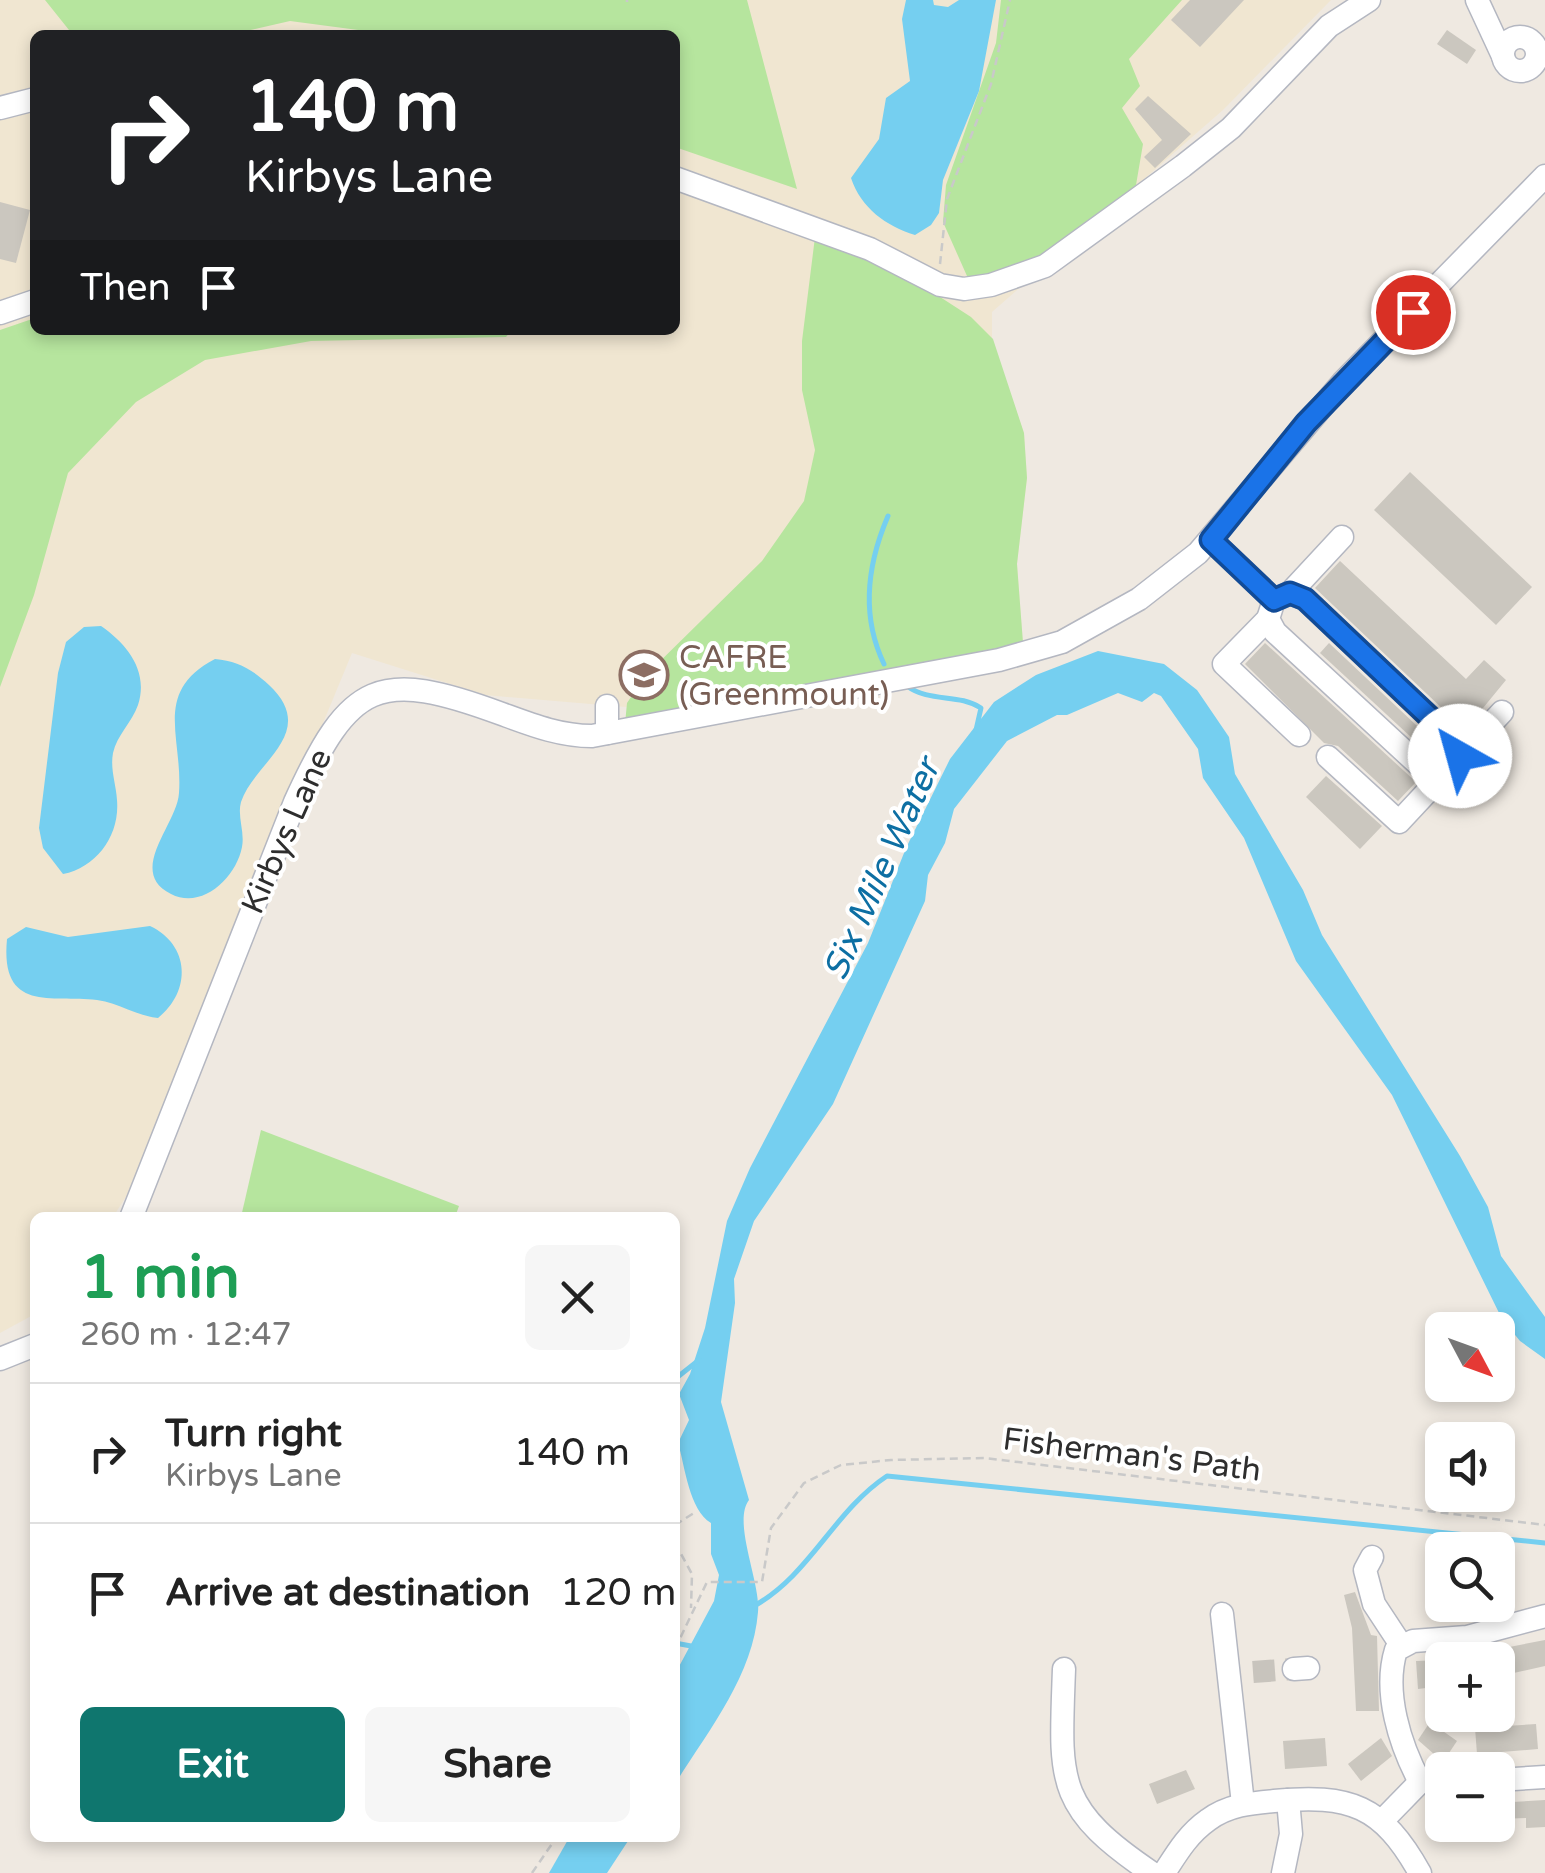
<!DOCTYPE html>
<html lang="en">
<head>
<meta charset="utf-8">
<style>
  body { margin:0; font-family:"Varela Round",sans-serif; background:#f6f6f6; color:#222; height:100vh; display:flex; flex-direction:column; font-size:38px; white-space:nowrap }
  * { box-sizing:border-box; margin:0 }
  p { font-size:32px; color:#767676 }
  .icon { flex:none; width:55px; height:55px; fill:none; stroke:currentColor; stroke-width:2; stroke-linecap:round; stroke-linejoin:round }
  .map { position:relative; flex:1; overflow:hidden }
  .side { position:absolute; left:30px; top:1212px; width:650px; height:630px; display:flex; flex-direction:column; background:#fff; border-radius:15px; box-shadow:0 5px 15px #0003 }
  .side>* { flex:none }
  .top-card { position:absolute; left:30px; top:30px; width:650px; height:305px; border-radius:15px; box-shadow:0 5px 15px #0003; background:#202124; color:#fff; overflow:hidden }
  .needle { width:65px; rotate:131deg }
  .tools { position:absolute; left:1425px; top:1312px; display:grid; gap:20px }
  .tools a { display:grid; place-items:center; width:90px; height:90px; border-radius:15px; background:#fff; box-shadow:0 5px 15px #0003; font-size:50px }
  .pin { position:absolute; display:grid; place-items:center; width:85px; height:85px; color:#fff; margin:-42px; border:5px solid #fff; border-radius:50%; box-shadow:0 2px 10px #0007 }
  .me { position:absolute; width:110px; margin:-55px; rotate:322deg; stroke-linejoin:round; filter:drop-shadow(0 0 8px #0008) }
  .turn { display:flex; align-items:center; gap:35px; height:210px; padding:0 50px; font-size:45px }
  .turn .icon { width:130px; height:130px; stroke-width:2.5 }
  .turn b { display:block; font-size:70px; line-height:85px }
  .then { display:flex; align-items:center; height:95px; padding:0 50px; background:#0003; gap:20px; font-size:38px }
  .round { display:grid; place-items:center; flex:none; width:105px; height:105px; border-radius:15px; background:#f6f6f6 }
  .head { display:flex; align-items:center; justify-content:space-between; height:170px; padding:0 50px }
  h1 { font-size:60px; font-weight:800; line-height:75px; color:#1e9e55 }
  .button { display:flex; gap:20px; margin-top:auto; padding:20px 50px }
  .button a { flex:1; height:115px; border-radius:15px; background:#0f766e; color:#fff; font-size:40px; font-weight:800; line-height:115px; text-align:center }
  .button a+a { background:#f6f6f6; color:#222 }
  ul { padding:0; list-style:none }
  li { display:flex; align-items:center; gap:30px; height:140px; padding:0 50px; border-top:2px solid #e0e0e0 }
  li div { flex:1 }
  li b { display:block; font-size:38px }
  li em { font-style:normal }
  .map>svg:first-child { display:block }
</style>
</head>
<body>
<div class="map">
<svg width="1545" height="1873" viewBox="0 0 1545 1873">
  <rect width="100%" height="100%" fill="#efe9e1"/>
  <!-- education -->
  <path fill="#f0e6d1" fill-rule="evenodd" d="M0,0H1331L1223,110L992,312V340L1024,433L1027,478L1017,564L1023,643L626,707L485,695L352,653L129,1192L113,1217L35,1218V1314L0,1333ZM35,35H675V330H35Z"/>
  <!-- green -->
  <g fill="#b6e59e">
    <polygon points="45,0 747,0 797,189 675,147 675,35 396,35 290,21 229,35 73,35"/>
    <polygon points="1001,0 1182,0 1129,59 1140,86 1122,108 1143,144 1136,185 1066,245 987,295 967,276 943,222 946,185 996,43"/>
    <polygon points="815,237 920,284 971,317 993,339 1024,433 1027,478 1017,564 1023,643 625,724 627,703 645,676 762,561 804,501 815,450 802,390 802,341"/>
    <polygon points="35,318 35,330 512,330 506,337 311,341 205,360 136,402 68,473 34,595 0,687 0,330"/>
    <polygon points="261,1130 459,1206 455,1217 241,1217"/>
  </g>
  <!-- water -->
  <g fill="#75cff0">
    <path d="M906,0H933L934,5L948,7L959,0H996L979,91L943,180L939,213L931,225L915,235C886,226 861,208 851,178L879,139L886,98L910,81L902,19Z"/>
    <path d="M101,626C127,644 149,671 138,705C132,722 117,735 113,753C110,769 116,784 117,800C120,835 97,867 63,874L43,848L39,828L58,673L66,642L84,627Z"/>
    <path d="M1098,651L1164,664L1197,690L1229,737L1235,774L1303,890L1322,935L1460,1156L1488,1207L1501,1256L1545,1317V1359L1520,1341L1502,1319L1392,1095L1296,961L1244,838L1203,778L1198,749L1161,696L1154,693L1142,702L1118,693L1067,715H1057L1007,741L954,809L945,843L928,875L925,901L833,1104L754,1221L734,1279L735,1303L721,1402L749,1500C732,1522 761,1583 758,1612C753,1676 708,1731 675,1784V1674L714,1601L719,1575L711,1554V1523C689,1510 685,1466 678,1443L689,1420L679,1394L690,1374L705,1328L727,1221L750,1168L868,943L906,848L950,759L994,702L1036,675Z"/>
    <path d="M215,659C237,661 252,669 269,685C320,733 254,762 241,802C237,816 245,832 242,847C236,878 202,910 171,894C126,871 177,825 179,793C183,737 152,692 215,659Z"/>
    <path d="M150,926C190,945 192,991 158,1018C137,1016 119,1003 97,1000C51,995 0,1013 7,939L26,927L68,937Z"/>
    <polygon points="569,1838 630,1838 607,1873 549,1873"/>
  </g>
  <g fill="none" stroke-linecap="round" stroke-linejoin="round">
    <!-- stream -->
    <g stroke="#75cff0" stroke-width="5">
      <path d="M884,664C861,616 867,565 888,516"/>
      <path d="M907,686C930,703 958,693 981,708L976,730"/>
      <polyline points="675,1379 699,1360"/>
      <path d="M754,1606C810,1575 834,1511 887,1476L1545,1543"/>
      <polyline points="675,1643 691,1646"/>
    </g>
  </g>
  <!-- building -->
  <g fill="#cbc7bf">
    <polygon points="1190,0 1244,0 1200,47 1171,20"/>
    <polygon points="1447,30 1476,50 1467,64 1437,44"/>
    <polygon points="1148,96 1191,134 1155,168 1144,157 1162,140 1135,109"/>
    <polygon points="0,202 30,210 16,263 0,259"/>
    <polygon points="1410,472 1532,587 1496,625 1374,510"/>
    <polygon points="1340,561 1466,679 1484,660 1506,680 1465,730 1315,588"/>
    <polygon points="1265,643 1416,782 1398,801 1338,746 1324,743 1245,664"/>
    <polygon points="1329,643 1433,741 1425,750 1320,653"/>
    <polygon points="1326,776 1382,826 1360,849 1306,797"/>
    <polygon points="1355,1592 1371,1635 1377,1636 1379,1711 1356,1711 1352,1628 1344,1595"/>
    <polygon points="1545,1640 1545,1666 1500,1676 1494,1650"/>
    <polygon points="1442,1660 1442,1686 1418,1689 1416,1661"/>
    <polygon points="1430,1722 1457,1741 1443,1762 1418,1740"/>
    <polygon points="1536,1724 1538,1749 1477,1754 1475,1728"/>
    <polygon points="1325,1738 1327,1766 1285,1769 1283,1741"/>
    <polygon points="1381,1738 1392,1756 1361,1781 1348,1764"/>
    <polygon points="1186,1770 1195,1789 1157,1804 1149,1784"/>
    <polygon points="1512,1794 1512,1802 1545,1800 1545,1827 1526,1828 1526,1818 1498,1819 1498,1795"/>
  </g>
  <g fill="none" stroke-linecap="round" stroke-linejoin="round">
    <!-- minor-tunnel -->
    <polyline stroke="#c8c4bd" stroke-width="22" stroke-dasharray="22 11" stroke-linecap="butt" points="1253,1672 1294,1669"/>
    <!-- minor casing -->
    <g stroke="#b4b7c1" stroke-width="25">
      <g id="minor">
        <polyline points="1477,0 1503,56"/>
        <circle cx="1520" cy="54" r="17"/>
        <polyline points="0,108 35,99"/>
        <polyline points="675,178 870,249 940,285 964,289 991,285 1045,266 1183,166 1231,128 1329,26 1369,0"/>
        <polyline points="0,313 35,301"/>
        <polyline points="1211,540 1274,600 1290,593 1305,599 1458,744 1461,756 1441,777 1430,775 1275,632 1268,619 1274,600"/>
        <polyline points="1290,593 1342,537"/>
        <polyline points="1268,619 1224,664 1299,735"/>
        <polyline points="607,706 607,733"/>
        <polyline points="1461,756 1502,712"/>
        <polyline points="1328,757 1399,822 1441,777"/>
        <path d="M131,1218L295,802C350,681 378,668 502,714C532,725 560,736 592,736L999,660L1062,642L1139,599L1198,553L1343,382L1545,176"/>
        <polyline points="0,1359 35,1345"/>
        <polyline points="1372,1557 1365,1570 1374,1604 1401,1645"/>
        <polyline points="1222,1614 1243,1804"/>
        <path d="M1064,1669C1060,1781 1054,1807 1152,1873"/>
        <polyline points="1294,1669 1308,1668"/>
        <polyline points="1498,1780 1545,1777"/>
        <path d="M1420,1782C1400,1745 1383,1692 1396,1650L1413,1641L1467,1637L1545,1616"/>
        <polyline points="1382,1821 1420,1782 1442,1779"/>
        <path d="M1164,1873C1177,1853 1188,1834 1208,1820C1228,1805 1251,1803 1274,1801C1350,1794 1382,1805 1420,1873"/>
        <polyline points="1283,1873 1291,1834 1288,1800"/>
      </g>
    </g>
    <!-- path -->
    <g stroke="#c9c9c9" stroke-width="2.5" stroke-dasharray="8 5" stroke-linecap="butt">
      <polyline points="627,2 627,0"/>
      <polyline points="940,264 947,199 991,84 1010,0"/>
      <polyline points="675,1505 675,1507"/>
      <polyline points="675,1525 694,1513"/>
      <polyline points="675,1543 692,1574 691,1608"/>
      <polyline points="675,1649 707,1582 762,1582 771,1528 804,1483 841,1465 891,1460 984,1458 1545,1525"/>
      <polyline points="532,1873 556,1838"/>
    </g>
    <!-- minor -->
    <use href="#minor" stroke="#fff" stroke-width="22"/>
  </g>
  <g fill="none" stroke-linecap="round" stroke-linejoin="round">
    <!-- route casing -->
    <g stroke="#114b97" stroke-width="25">
      <polyline id="route" points="1413,312 1306,423 1211,540 1274,600 1290,593 1305,599 1458,744 1460,756"/>
    </g>
    <!-- route -->
    <use href="#route" stroke="#1a73e8" stroke-width="18"/>
  </g>
  <!-- icons -->
  <defs>
    <g id="university-ring" transform="scale(2.5)"><circle r="9.5" fill="#fff" stroke="#8d6e63" stroke-width="1.5"/><path d="M0-5L7-2L0 1L-7-2ZM-4 1L0 2.5L4 1V4Q0 6-4 4Z" fill="#8d6e63"/></g>
  </defs>
  <g fill-rule="evenodd">
    <use href="#university-ring" x="644" y="675"/>
  </g>
  <g text-anchor="middle" stroke-width="8" stroke-linejoin="round" paint-order="stroke">
    <!-- education labels -->
    <g font-size="32" fill="#785e54" stroke="#fff" text-anchor="start">
      <text x="679" y="668">CAFRE<tspan x="679" dy="37">(Greenmount)</tspan></text>
    </g>
    <!-- street labels -->
    <g font-size="32" fill="#2e2e2e" stroke="#fff">
      <text transform="translate(286 831) rotate(-66)" y="11">Kirbys Lane</text>
      <text transform="translate(1132 1454) rotate(7)" y="11">Fisherman's Path</text>
    </g>
    <!-- water labels -->
    <g font-size="35" font-style="italic" fill="#0d6fa3" stroke="#fff">
      <text transform="translate(881 869) rotate(-66)" y="12">Six Mile Water</text>
    </g>
  </g>
</svg>
<div class="tools">
<a><svg class="needle" viewBox="-14 -14 28 28"><path d="M0-13l5 13h-10z" fill="#e53935"/><path d="M0 13l5-13h-10z" fill="#767676"/></svg></a>
<a><svg class="icon" aria-label="sound" viewBox="0 0 24 24"><path d="M4 9h4l5-4v14l-5-4H4zM17 9q2 3 0 6"/></svg></a>
<a><svg class="icon" aria-label="search" viewBox="0 0 24 24"><circle cx="10" cy="10" r="6"/><path d="M15 15l6 6"/></svg></a>
<a>+</a>
<a>−</a>
</div>
<div class="pin" style="left:1413px;top:312px;background:#d93025"><svg class="icon" aria-label="arrive" viewBox="0 0 24 24"><path d="M6 21V4h12l-3 4 3 4H6"/></svg></div>
<svg class="me" style="left:1460px;top:756px" viewBox="-20 -20 40 40"><circle r="19" fill="#fff"/><path d="M0-13L10 11 0 6-10 11z" fill="#1a73e8"/></svg>
<div class="top-card">
<div class="turn"><svg class="icon" aria-label="right" viewBox="0 0 24 24"><path d="M7 20v-9h11M14 6l5 5-5 5"/></svg><div><b>140 m</b>Kirbys Lane</div></div>
<div class="then">Then<svg class="icon" aria-label="arrive" viewBox="0 0 24 24"><path d="M6 21V4h12l-3 4 3 4H6"/></svg></div>
</div>
<section class="side">
<div class="head"><div><h1>1 min</h1><p>260 m · 12:47</p></div><a class="round"><svg class="icon" aria-label="close" viewBox="0 0 24 24"><path d="M6 6l12 12M18 6L6 18"/></svg></a></div>
<ul>
<li><svg class="icon" aria-label="right" viewBox="0 0 24 24"><path d="M7 20v-9h11M14 6l5 5-5 5"/></svg><div><b>Turn right</b><p>Kirbys Lane</p></div><em>140 m</em></li>
<li><svg class="icon" aria-label="arrive" viewBox="0 0 24 24"><path d="M6 21V4h12l-3 4 3 4H6"/></svg><div><b>Arrive at destination</b></div><em>120 m</em></li>
</ul>
<div class="button"><a>Exit</a><a>Share</a></div>
</section>
</div>
</body>
</html>
